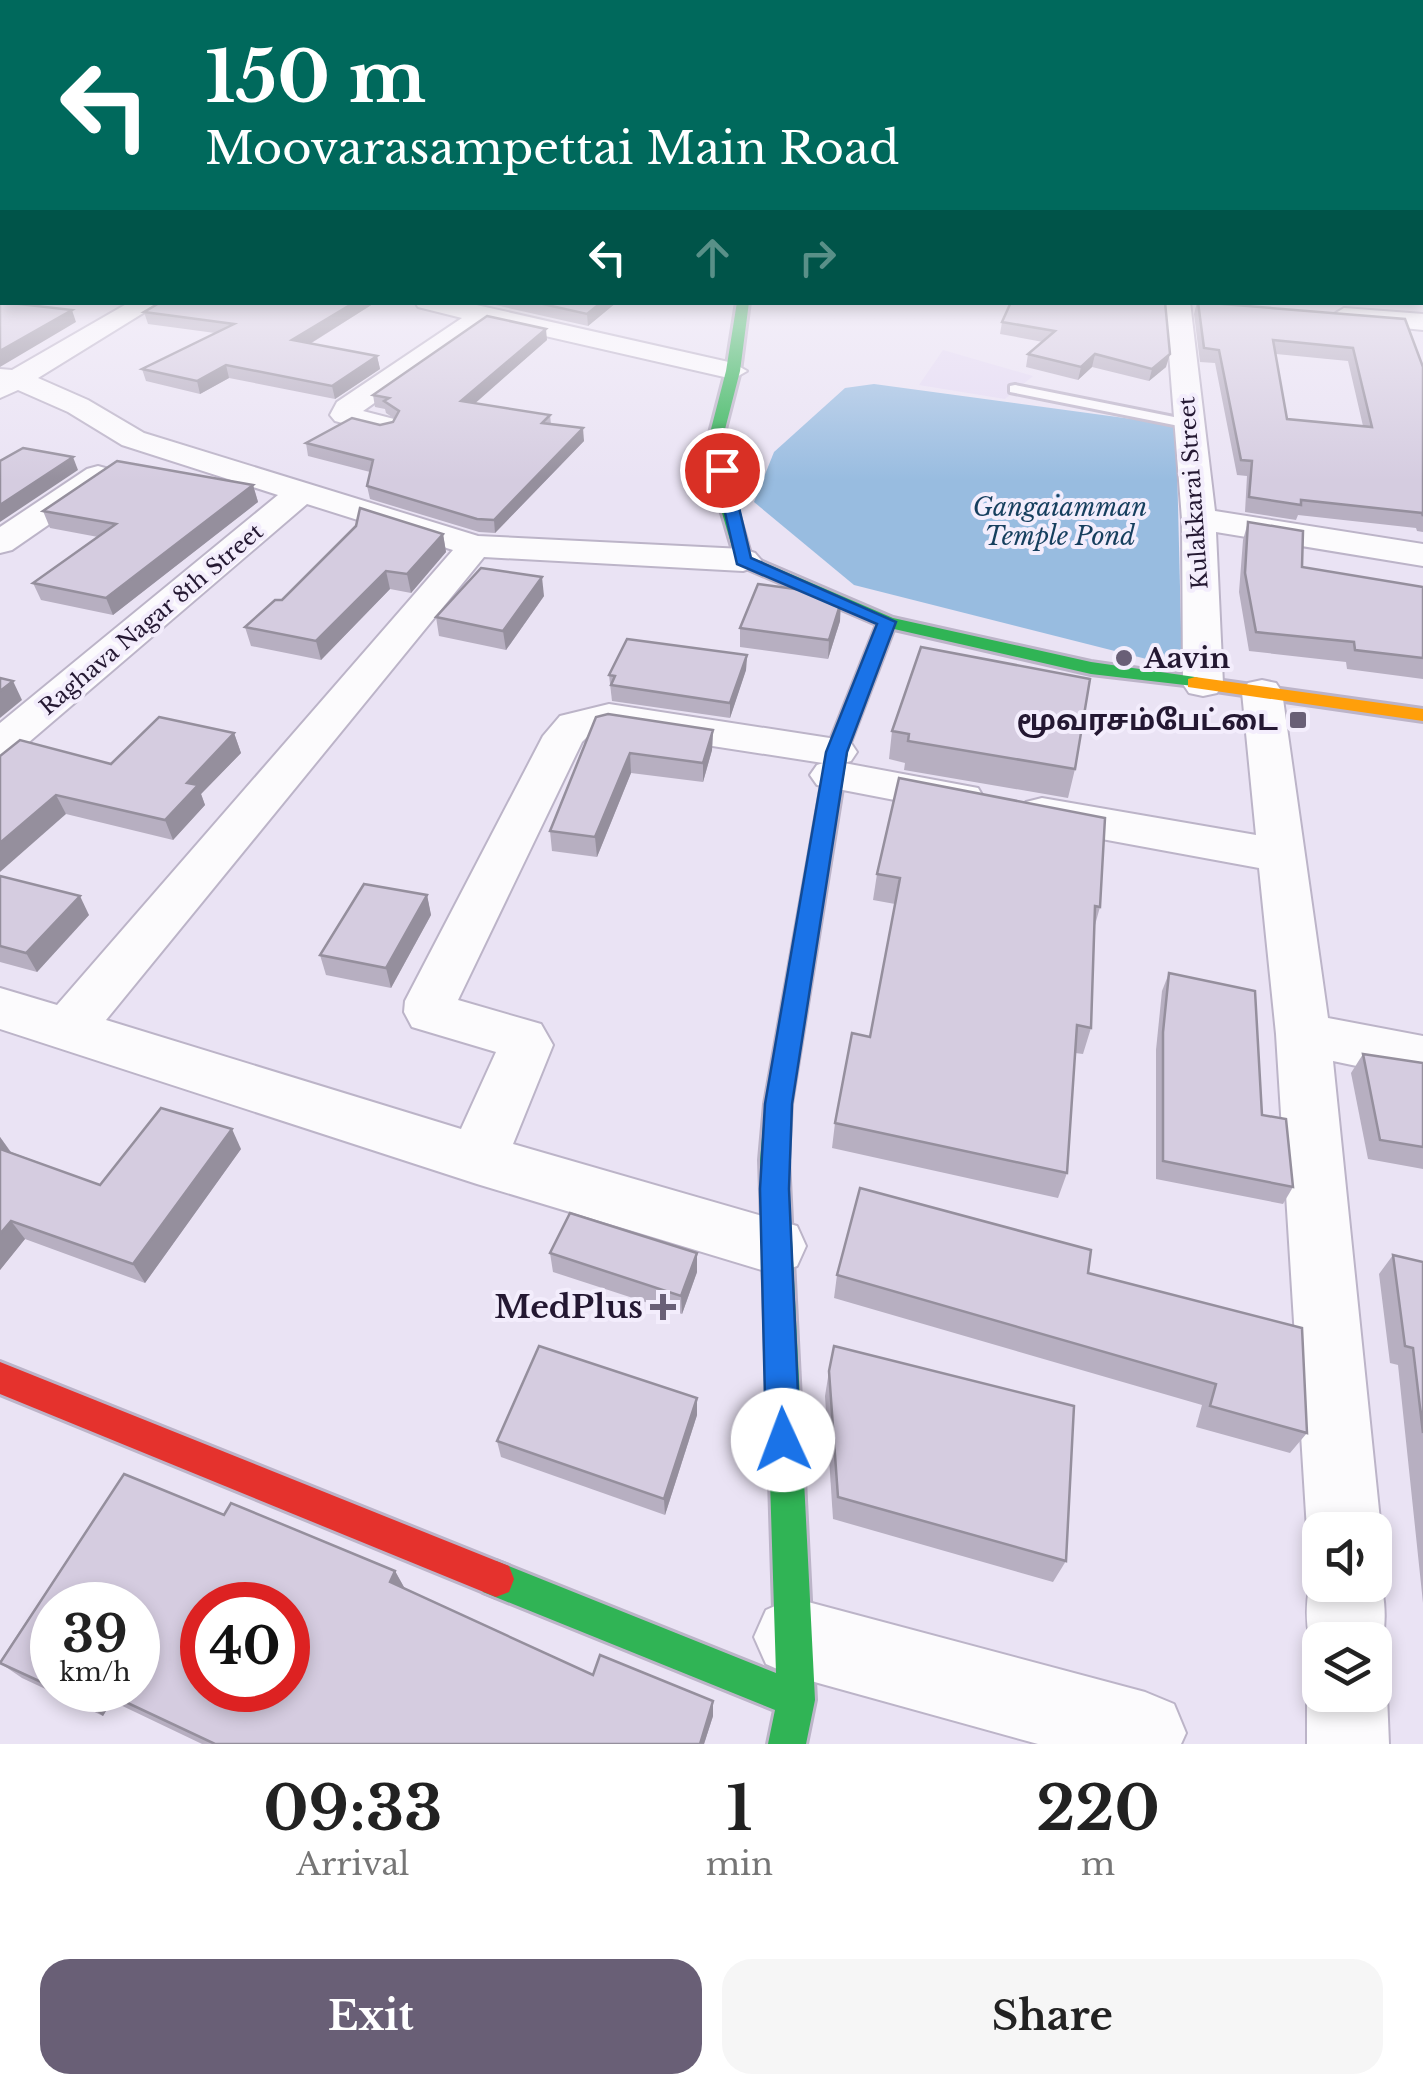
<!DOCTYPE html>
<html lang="en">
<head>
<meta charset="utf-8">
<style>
  body { margin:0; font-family:"Libre Baskerville","Noto Sans Tamil",serif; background:#f6f6f6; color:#222; height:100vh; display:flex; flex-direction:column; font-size:38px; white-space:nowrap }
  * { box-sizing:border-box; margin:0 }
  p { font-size:32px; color:#767676 }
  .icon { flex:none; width:55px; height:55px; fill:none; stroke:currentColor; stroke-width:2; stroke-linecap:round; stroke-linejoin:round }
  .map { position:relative; height:1744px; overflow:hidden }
  .sheet { display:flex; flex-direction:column; background:#fff; flex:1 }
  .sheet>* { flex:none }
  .guide { position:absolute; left:0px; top:0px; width:1425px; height:305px; box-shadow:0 5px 15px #0003; background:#00695c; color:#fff; overflow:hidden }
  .buttons { position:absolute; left:1302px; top:1512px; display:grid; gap:20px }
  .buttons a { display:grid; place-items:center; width:90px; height:90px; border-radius:20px; background:#fff; box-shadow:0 5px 15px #0003; font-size:50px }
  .speed { position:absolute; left:30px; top:1582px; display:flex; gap:20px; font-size:50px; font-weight:700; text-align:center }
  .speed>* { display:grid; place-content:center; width:130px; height:130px; border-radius:50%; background:#fff; box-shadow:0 5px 15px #0003; line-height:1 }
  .speed small { font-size:25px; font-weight:400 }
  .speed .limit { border:15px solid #d22; background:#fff; color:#111 }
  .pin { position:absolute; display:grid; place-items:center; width:85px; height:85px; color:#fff; margin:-42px; border:5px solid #fff; border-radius:50%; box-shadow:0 2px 10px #0007 }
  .me { position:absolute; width:110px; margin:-55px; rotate:358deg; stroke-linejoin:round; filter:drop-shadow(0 0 8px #0008) }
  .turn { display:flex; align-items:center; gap:35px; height:210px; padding:0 40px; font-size:45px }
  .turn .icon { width:130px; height:130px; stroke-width:2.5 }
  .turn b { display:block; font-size:70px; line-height:85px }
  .lanes { display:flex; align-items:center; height:95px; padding:0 40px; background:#0003; justify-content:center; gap:50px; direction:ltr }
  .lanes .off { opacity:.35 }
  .eta { display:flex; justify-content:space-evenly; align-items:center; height:170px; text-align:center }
  .eta b { font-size:60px; font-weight:700; line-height:70px }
  .primary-button { display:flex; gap:20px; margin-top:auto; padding:20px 40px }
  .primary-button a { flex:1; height:115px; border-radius:30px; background:#695f76; color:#fff; font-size:40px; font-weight:700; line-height:115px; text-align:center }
  .primary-button a+a { background:#f6f6f6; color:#222 }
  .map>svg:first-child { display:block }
</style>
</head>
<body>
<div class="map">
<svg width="1423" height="1744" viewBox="0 0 1423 1744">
  <rect width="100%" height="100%" fill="#eae3f4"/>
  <!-- built -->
  <polygon fill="#e4daf3" points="943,350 1033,376 1005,399 919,385"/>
  <!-- water -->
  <polygon fill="#98bce0" points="874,384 1176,425 1182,668 854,585 754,502 774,452 845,388"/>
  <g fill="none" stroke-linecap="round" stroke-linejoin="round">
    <!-- lane casing -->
    <g stroke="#bcb4c8" stroke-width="6">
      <polygon id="lane" points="1015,385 1189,420 1196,424 1189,428 1010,392 1010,386"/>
    </g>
    <!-- street casing -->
    <g stroke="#bcb4c8" stroke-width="4">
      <g id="street">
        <polygon points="130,302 161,302 38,378 88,400 144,433 478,536 743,549 755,553 761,560 755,567 743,571 484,557 106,1020 461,1129 496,1052 412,1027 404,1012 405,1001 543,736 560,716 609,704 836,739 851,743 857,752 851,761 844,763 978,788 984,798 978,808 962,813 817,785 810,775 817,765 823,763 609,730 590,734 582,742 458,1000 541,1024 553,1045 513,1144 797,1226 806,1246 797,1266 775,1274 477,1184 0,1029 0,988 57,1005 453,550 307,504 15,754 0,758 0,723 278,495 122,445 68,412 18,390 0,398 0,369 12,370"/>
        <polygon points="415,302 463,302 733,363 747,371 733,379 488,323 363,411 394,419 398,425 394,431 383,434 335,421 330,415 337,402 462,318 418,307"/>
        <polygon points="1165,302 1190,302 1215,511 1423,544 1423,566 1216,532 1223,684 1217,693 1203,696 1189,693 1183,684 1182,519"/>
        <polygon points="1344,308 1423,314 1423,330 1335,321 1331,316"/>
        <polygon points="98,466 109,469 114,476 109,483 12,550 0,553 0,527 87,469"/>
        <polygon points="1262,680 1276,683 1282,692 1328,1018 1423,1036 1423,1080 1333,1061 1381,1530 1375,1544 1375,1530 1320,1530 1320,1557 1307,1530 1276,1034 1259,868 1042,828 1026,824 1019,813 1026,802 1042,798 1256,835 1242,692 1248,683"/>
        <path d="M1318,1558L1320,1585H1375V1566C1388,1598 1388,1633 1375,1664V1640H1320V1695H1375V1667L1387,1695L1389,1744H1307V1695L1318,1667C1303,1630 1303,1595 1318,1558Z"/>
        <polygon points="793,1598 1145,1692 1174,1704 1186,1733 1181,1744 1038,1744 793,1676 766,1664 754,1637 766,1610"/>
      </g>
    </g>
    <!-- fast casing -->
    <g stroke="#bcb4c8" stroke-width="6">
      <g id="fast">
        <polygon points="737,302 749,302 740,371 724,433 736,506 751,557 893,618 1091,662 1195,677 1202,679 1202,687 1091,674 881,626 737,564 720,506 710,433 726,371"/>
        <polygon points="839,739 849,745 791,1104 788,1160 815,1700 806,1744 768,1744 775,1710 483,1592 478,1579 483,1566 496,1561 776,1673 760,1160 765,1104 829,745"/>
      </g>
    </g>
    <!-- slow casing -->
    <g stroke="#bcb4c8" stroke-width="6">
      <polygon id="slow" points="1195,677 1423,709 1423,721 1188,687 1188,679"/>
    </g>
    <!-- jam casing -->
    <g stroke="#bcb4c8" stroke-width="6">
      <g id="jam">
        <polygon points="887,617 896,622 849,745 839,751 832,749 829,745 878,622"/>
        <polygon points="0,1362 509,1566 514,1579 509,1592 496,1597 0,1394"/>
      </g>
    </g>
    <!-- lane -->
    <use href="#lane" fill="#fcfbfd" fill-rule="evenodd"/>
    <!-- street -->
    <use href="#street" fill="#fcfbfd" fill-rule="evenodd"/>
    <!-- fast -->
    <use href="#fast" fill="#30b455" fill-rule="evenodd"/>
    <!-- slow -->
    <use href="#slow" fill="#ff9f0a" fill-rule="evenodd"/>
    <!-- jam -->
    <use href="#jam" fill="#e5322d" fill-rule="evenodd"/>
  </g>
  <!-- wall -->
  <g fill="#b7afc1" fill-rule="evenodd">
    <polygon points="161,302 376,302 310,344 377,356 380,369 335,399 229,378 200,394 146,381 142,369 215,333 148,324 144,312"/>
    <polygon points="482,302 617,302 588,326"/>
    <polygon points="1011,302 1166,367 1149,381 1092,367 1078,380 1026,367 1028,354 1043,342 1000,334 1002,322"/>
    <path d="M1197,302L1423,367V532L1417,531L1416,528L1298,515L1296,520L1245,512L1247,476L1237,475L1215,363L1200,362L1194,314ZM1276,354L1348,361L1363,426L1287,419Z"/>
    <polygon points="547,340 474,403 550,415 551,424 584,441 495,533 479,532 370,499 367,486 370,472 308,456 306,443 393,422 395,419 386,413 385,409 375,407 373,395"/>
    <polygon points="253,485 258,502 113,615 41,600 33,583 98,537 50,528 43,511"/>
    <polygon points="1248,522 1302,567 1423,587 1423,679 1347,669 1346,662 1249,651 1239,592 1243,540"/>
    <polygon points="443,534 446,552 411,593 390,589 321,660 251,646 245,627 282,600"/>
    <polygon points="544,596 506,650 439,636 436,617"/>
    <polygon points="840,621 828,659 740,647 740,628"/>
    <polygon points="747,655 746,670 730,718 612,701 609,675"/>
    <polygon points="596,717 713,730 712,750 703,782 631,773 597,857 552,851 550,831"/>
    <polygon points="892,731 1075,769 1068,798 904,770 905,763 889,759"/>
    <polygon points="234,733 241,753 201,794 205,805 173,840 66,814 0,756 111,764"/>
    <polygon points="877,874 1100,907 1095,925 1091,1028 1083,1054 1075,1053 1067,1173 1058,1198 832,1148 835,1123 870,1037 895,904 873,900"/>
    <polygon points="0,876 89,915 37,972 0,962"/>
    <polygon points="427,895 431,915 391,988 326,975 320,955"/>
    <polygon points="1169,973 1293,1187 1283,1204 1156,1179 1156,1050 1162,991"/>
    <polygon points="1363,1054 1423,1063 1423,1169 1368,1159 1351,1073"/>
    <polygon points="0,1137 11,1152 100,1185 241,1149 145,1283 25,1239 0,1270"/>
    <polygon points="550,1253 697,1272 682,1314 553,1272"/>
    <polygon points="1393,1255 1423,1262 1423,1603 1398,1365 1390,1363 1379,1274"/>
    <polygon points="1088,1273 1307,1433 1290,1453 1196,1427 1202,1405 834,1298 837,1275"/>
    <polygon points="829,1371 1066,1561 1053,1582 833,1519 825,1396"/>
    <polygon points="697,1398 697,1415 665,1515 501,1457 497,1441"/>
    <path d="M124,1474L224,1515L231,1503L395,1571L405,1589L593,1675L600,1655L713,1701V1716L704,1744H202L112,1701L103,1716L22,1678L0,1663V1661ZM52,1605H138V1690H52ZM202,1605H288V1690H202Z"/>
  </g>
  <!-- shaded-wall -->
  <g fill="#958f9d">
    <polygon points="2,283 2,297 0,298 0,285"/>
    <polygon points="355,302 376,302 295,353 292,340"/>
    <polygon points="602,302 617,302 588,326 587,314"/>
    <polygon points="72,310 76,322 0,367 0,351"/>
    <polygon points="546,329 547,340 463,414 461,401"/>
    <polygon points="1095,354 1092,367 1078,380 1081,367"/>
    <polygon points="1170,354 1166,367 1149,381 1152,369"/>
    <polygon points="377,356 380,369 335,399 332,386"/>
    <polygon points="226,365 229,378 200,394 197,381"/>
    <polygon points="583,428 584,441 495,533 494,520"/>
    <polygon points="73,457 78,470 0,522 0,505"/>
    <polygon points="253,485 258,502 113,615 106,598"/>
    <polygon points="443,534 446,552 411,593 407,574"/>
    <polygon points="386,571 390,589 321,660 316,641"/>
    <polygon points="542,577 544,596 506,650 503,631"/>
    <polygon points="841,602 840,621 828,659 829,640"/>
    <polygon points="747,655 746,670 730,718 730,703"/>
    <polygon points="13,681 22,700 0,718 0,691"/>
    <polygon points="713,730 712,750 703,782 703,763"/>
    <polygon points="234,733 241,753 201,794 205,805 173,840 165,820 187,783"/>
    <polygon points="630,753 631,773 597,857 595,837"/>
    <polygon points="56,795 66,814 0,872 0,843"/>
    <polygon points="427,895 431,915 391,988 386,968"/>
    <polygon points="80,896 89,915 37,972 26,953"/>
    <polygon points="232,1129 241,1149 145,1283 133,1264"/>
    <polygon points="0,1137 14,1157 0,1156"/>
    <polygon points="11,1221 25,1239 0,1270 0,1234"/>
    <polygon points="697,1253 697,1272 682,1314 681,1296"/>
    <polygon points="697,1398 697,1415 665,1515 664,1499"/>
    <polygon points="395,1571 405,1589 390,1582"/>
    <polygon points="90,1690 97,1690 112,1701 103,1716 83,1701"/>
    <polygon points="713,1701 713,1716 704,1744 700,1744"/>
  </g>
  <!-- building -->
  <g fill="#d5cce0" stroke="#958f9d" stroke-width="2.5" fill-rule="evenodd">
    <polygon points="1,237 2,237 2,283 0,285"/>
    <polygon points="0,301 2,302 72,310 0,351"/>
    <polygon points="161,302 355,302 292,340 377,356 332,386 226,365 197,381 142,369 234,324 144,312"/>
    <polygon points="534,302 602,302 587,314"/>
    <polygon points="1011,302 1165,302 1170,354 1152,369 1095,354 1081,367 1028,354 1055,331 1002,322"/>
    <path d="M1198,302L1405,319L1423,367V516L1422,513L1301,500V505L1249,497L1252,461L1241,460L1219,350L1204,348ZM1273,340L1353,348L1372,427L1287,419Z"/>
    <polygon points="487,316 546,329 461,401 550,415 542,423 583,428 494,520 477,519 367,486 373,460 306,443 352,418 380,425 393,422 399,411 384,401 389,398 373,395"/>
    <polygon points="23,448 73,457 0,505 0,461"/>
    <polygon points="117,461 253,485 106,598 33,583 116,524 43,511"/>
    <polygon points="360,508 443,534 407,574 386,571 316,641 245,627 275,600 282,600 356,526"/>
    <polygon points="1248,522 1303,531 1302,567 1423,587 1423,658 1355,650 1354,642 1256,632 1245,573"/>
    <polygon points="481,568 542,577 503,631 436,617"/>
    <polygon points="758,584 817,592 841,602 829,640 740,628"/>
    <polygon points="627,639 747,655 730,703 611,685 615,676 609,675"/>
    <polygon points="921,647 1090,679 1075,769 908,741 909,734 892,731"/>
    <polygon points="0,678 13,681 0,691"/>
    <polygon points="608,714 713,730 703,763 630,753 595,837 550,831 596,717"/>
    <polygon points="159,717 234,733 187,783 198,785 165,820 56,795 0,843 0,756 20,740 111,764"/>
    <polygon points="899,778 1105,818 1100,907 1095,906 1091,1028 1077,1025 1067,1173 835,1123 852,1033 870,1037 900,878 877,874"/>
    <polygon points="0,876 80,896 26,953 0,946"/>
    <polygon points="364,884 427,895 386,968 320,955"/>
    <polygon points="1169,973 1255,991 1262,1115 1286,1119 1293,1187 1163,1161 1163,1032"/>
    <polygon points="1363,1054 1423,1063 1423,1147 1380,1140"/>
    <polygon points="161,1108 232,1129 133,1264 11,1221 0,1234 0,1149 100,1185"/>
    <polygon points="860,1188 1091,1250 1088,1273 1302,1328 1307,1433 1210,1406 1216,1384 837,1275"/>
    <polygon points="570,1213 697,1253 681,1296 550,1253"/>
    <polygon points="1393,1255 1423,1262 1423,1433 1413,1348 1405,1346"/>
    <polygon points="539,1346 697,1398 664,1499 497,1441"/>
    <polygon points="834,1346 1074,1406 1066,1561 838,1497 829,1371"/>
    <path d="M124,1474L224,1515L231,1503L395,1571L390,1582L593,1675L600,1655L713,1701L700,1744H215L100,1690H138V1605H52V1687L0,1663ZM202,1605H288V1690H202Z"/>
    <polygon points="58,1690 90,1690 83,1701"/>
  </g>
  <!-- sky -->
  <linearGradient id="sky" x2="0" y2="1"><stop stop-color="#88b7e5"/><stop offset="0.49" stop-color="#f6f2fa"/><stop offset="1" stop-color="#f6f2fa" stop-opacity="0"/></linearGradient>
  <rect width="1423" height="481" fill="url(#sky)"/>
  <!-- route -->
  <polygon fill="#1a73e8" stroke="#114b97" stroke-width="2.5" points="722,465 730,470 751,558 896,622 847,752 792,1104 789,1189 800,1440 795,1452 783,1457 771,1452 766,1440 760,1189 765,1104 826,752 877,624 737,564 715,470"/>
  <!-- markers -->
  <g fill="#695f76" stroke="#f3edfc" stroke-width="4">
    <circle cx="1124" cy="658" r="10"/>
    <rect x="1288" y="710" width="20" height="20" rx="5"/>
    <path d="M658 1292h10v10h10v10h-10v10h-10v-10h-10v-10h10z"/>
  </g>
  <g text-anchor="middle" stroke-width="8" stroke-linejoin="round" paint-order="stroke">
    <!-- far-street labels -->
    <g font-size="22" fill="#241832" stroke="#f3edfc">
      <text transform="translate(1193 493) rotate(-94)" y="8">Kulakkarai Street</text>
      <text transform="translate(151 619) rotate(-40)" y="8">Raghava Nagar 8th Street</text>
    </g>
    <!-- far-water labels -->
    <g font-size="25" font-style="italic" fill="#163f5e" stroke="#f3edfc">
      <text x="1060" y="516">Gangaiamman<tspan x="1060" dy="29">Temple Pond</tspan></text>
    </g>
    <!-- poi labels -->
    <g font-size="28" font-weight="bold" fill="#241832" stroke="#f3edfc" text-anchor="start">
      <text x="1144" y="668">Aavin</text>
      <text x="1278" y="730" text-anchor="end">மூவரசம்பேட்டை</text>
    </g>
    <!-- near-poi labels -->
    <g font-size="32" font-weight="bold" fill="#241832" stroke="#f3edfc" text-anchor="end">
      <text x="643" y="1318">MedPlus</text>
    </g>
  </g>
</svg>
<div class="buttons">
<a><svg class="icon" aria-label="sound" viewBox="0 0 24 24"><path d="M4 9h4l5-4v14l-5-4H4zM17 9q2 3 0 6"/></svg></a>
<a><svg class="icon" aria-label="layers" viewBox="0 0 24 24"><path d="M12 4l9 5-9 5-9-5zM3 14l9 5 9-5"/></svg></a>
</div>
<div class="speed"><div>39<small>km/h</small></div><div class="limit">40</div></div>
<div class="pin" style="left:722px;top:470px;background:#d93025"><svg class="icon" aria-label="arrive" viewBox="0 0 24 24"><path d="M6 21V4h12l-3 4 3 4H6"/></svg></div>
<svg class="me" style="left:783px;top:1440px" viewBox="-20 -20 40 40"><circle r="19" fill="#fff"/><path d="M0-13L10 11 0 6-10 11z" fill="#1a73e8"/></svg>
<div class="guide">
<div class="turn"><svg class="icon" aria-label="left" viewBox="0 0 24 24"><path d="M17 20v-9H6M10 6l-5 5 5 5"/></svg><div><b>150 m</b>Moovarasampettai Main Road</div></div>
<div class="lanes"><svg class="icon" aria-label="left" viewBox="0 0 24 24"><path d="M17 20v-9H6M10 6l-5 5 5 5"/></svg><svg class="icon off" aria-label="ahead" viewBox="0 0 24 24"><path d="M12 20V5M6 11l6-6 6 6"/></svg><svg class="icon off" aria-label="right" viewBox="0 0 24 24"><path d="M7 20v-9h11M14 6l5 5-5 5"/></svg></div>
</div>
</div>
<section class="sheet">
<div class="eta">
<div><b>09:33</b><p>Arrival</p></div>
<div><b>1</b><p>min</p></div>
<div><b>220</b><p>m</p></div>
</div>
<div class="primary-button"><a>Exit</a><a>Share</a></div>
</section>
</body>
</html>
